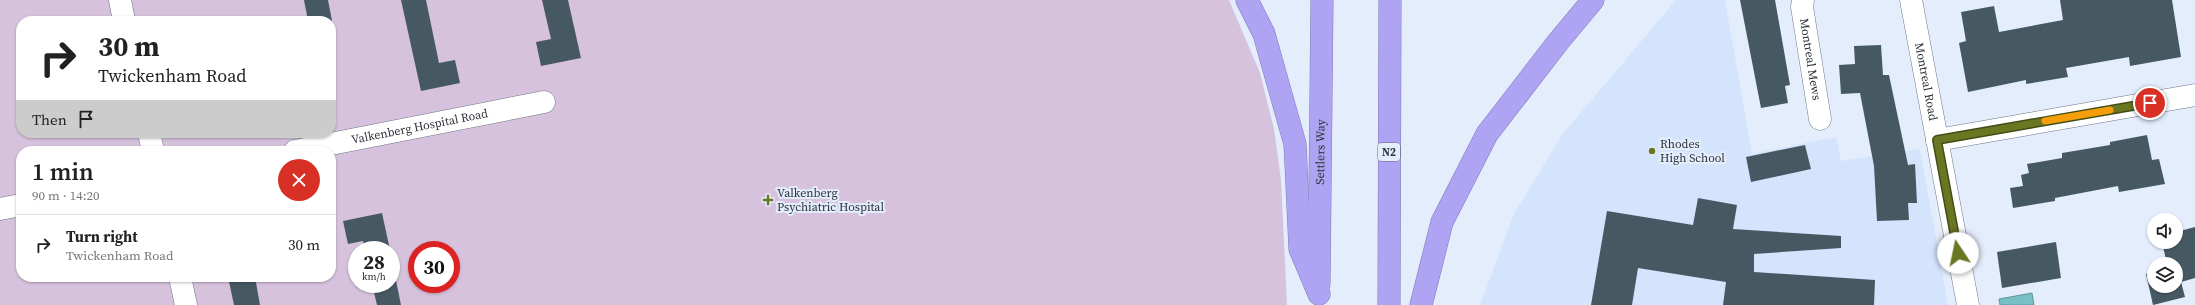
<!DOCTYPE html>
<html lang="en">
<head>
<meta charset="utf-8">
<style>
  body { margin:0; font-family:"Source Serif 4",serif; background:#f2f2f2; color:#222; height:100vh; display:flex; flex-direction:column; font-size:15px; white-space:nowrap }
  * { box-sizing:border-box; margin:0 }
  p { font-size:13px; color:#767676 }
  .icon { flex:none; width:22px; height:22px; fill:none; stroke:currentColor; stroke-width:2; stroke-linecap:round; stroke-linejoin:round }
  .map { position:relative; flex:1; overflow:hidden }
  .drawer { position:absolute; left:16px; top:146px; width:320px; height:136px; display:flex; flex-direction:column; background:#fff; border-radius:16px; box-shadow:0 1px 3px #0004 }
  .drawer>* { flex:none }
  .hud { position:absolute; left:16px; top:16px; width:320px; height:122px; border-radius:16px; box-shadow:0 1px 3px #0004; background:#fff; color:#222; overflow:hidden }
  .buttons { position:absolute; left:2147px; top:213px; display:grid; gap:8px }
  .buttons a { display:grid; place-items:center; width:36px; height:36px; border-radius:50%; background:#fff; box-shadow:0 1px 3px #0004; font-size:20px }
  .speed { position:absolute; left:348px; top:241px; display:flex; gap:8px; font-size:20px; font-weight:700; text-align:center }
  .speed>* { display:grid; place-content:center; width:52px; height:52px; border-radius:50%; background:#fff; box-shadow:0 1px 3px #0004; line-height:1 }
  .speed small { font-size:10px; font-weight:400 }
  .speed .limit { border:6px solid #d22; background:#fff; color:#111 }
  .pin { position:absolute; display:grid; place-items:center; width:34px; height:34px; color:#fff; margin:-17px; border:2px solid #fff; border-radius:50%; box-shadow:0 1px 4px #0007 }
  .me { position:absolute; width:44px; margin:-22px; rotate:349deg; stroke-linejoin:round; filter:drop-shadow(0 0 3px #0008) }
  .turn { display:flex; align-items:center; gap:14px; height:84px; padding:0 16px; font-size:18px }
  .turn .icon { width:52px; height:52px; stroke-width:2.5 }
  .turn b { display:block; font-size:28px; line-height:34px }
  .then { display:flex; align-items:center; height:38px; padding:0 16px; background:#0003; gap:8px; font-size:15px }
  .round { display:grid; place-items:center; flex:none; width:42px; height:42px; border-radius:21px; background:#f2f2f2 }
  .overview { display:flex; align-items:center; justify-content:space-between; height:68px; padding:0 16px }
  h1 { font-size:24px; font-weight:600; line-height:30px }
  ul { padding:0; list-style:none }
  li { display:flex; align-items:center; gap:12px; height:60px; padding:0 16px; border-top:1px solid #e0e0e0 }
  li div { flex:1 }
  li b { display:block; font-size:15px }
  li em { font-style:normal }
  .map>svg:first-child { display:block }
</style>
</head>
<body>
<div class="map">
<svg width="2195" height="305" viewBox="0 0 2195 305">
  <rect width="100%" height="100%" fill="#e4edfc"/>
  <!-- built -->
  <polygon fill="#d5e4fd" points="1676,0 1725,0 1752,154 1836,137 1841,161 1920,149 1948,305 1480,305 1514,214 1562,135"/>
  <!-- green -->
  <path fill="#d6c2dc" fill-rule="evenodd" d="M0,0H1229L1260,73L1274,129L1281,180L1287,305H0ZM21,21H331V133H21ZM21,151H331V277H21ZM357,250H391V284H357ZM417,250H451V284H417Z"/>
  <!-- water -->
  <polygon fill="#79bfc6" stroke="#62959c" points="2032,293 2034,305 2000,305 1999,299"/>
  <!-- building -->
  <g fill="#465963">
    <polygon points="304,0 328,0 332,21 308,21"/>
    <polygon points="401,0 426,0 439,63 455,60 460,83 421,91"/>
    <polygon points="542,0 568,0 581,58 541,66 536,42 551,39"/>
    <polygon points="1740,0 1775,0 1790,85 1785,86 1788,103 1761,108"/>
    <polygon points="2060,0 2172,0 2181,57 2130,66 2129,57 2066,68 2068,77 2026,84 2026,80 1968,92 1959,43 1966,41 1961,12 1994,6 1999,32 2063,20"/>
    <polygon points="1881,45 1883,75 1889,75 1908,165 1915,164 1917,203 1908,203 1909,220 1877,221 1874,166 1860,93 1841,94 1839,65 1855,64 1854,46"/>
    <polygon points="2147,135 2152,160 2159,159 2165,184 2119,192 2118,186 2055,198 2055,201 2013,208 2010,188 2023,186 2021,175 2029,173 2027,164 2062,158 2062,153 2110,145 2110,142"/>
    <polygon points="1805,145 1811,169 1751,182 1746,157"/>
    <polygon points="1698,198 1737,205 1733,229 1841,236 1841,248 1754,254 1754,272 1875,280 1874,305 1723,305 1726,282 1638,268 1632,305 1591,305 1607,211 1693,225"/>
    <polygon points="382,213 390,250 365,250 363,241 348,244 343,221"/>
    <polygon points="2195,227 2195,278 2181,282 2185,297 2153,305 2146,274 2154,272 2154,286 2176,286 2176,264 2167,264 2162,242 2176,242 2176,232"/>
    <polygon points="2056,242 2061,278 2002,288 1997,252"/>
    <polygon points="391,256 401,305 377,305 372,284 391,284"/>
    <polygon points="228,277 255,277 260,305 234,305"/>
  </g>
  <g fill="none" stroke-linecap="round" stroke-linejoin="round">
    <!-- minor casing -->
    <g stroke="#6d7787" stroke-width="23">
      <g id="minor">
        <polyline points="120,0 124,21"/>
        <path id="s1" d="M1803,0L1802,7L1820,119"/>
        <path id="s2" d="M1911,0L1968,305"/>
        <polyline points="149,133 153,151"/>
        <polyline points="1937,140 2195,95"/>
        <path id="s3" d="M295,151L544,102"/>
        <polyline points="0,209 21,205"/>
        <polyline points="180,277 186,305"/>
      </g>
    </g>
    <!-- highway casing -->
    <g stroke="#827bb2" stroke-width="23">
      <g id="highway">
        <polyline points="1247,0 1264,34 1295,144 1300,249 1319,294"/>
        <path id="s4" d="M1319,284L1322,0"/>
        <polyline points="1389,305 1390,0"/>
        <polyline points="1421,305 1442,222 1487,134 1558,42 1593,0"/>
      </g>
    </g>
    <!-- minor -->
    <use href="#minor" stroke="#fff" stroke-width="22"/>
    <!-- highway -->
    <use href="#highway" stroke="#afa3f3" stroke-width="22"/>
  </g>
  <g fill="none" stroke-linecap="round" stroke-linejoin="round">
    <!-- route casing -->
    <g stroke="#444d16" stroke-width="10">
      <polyline id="route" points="1958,253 1937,140 2150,103"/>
    </g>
    <!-- route -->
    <use href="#route" stroke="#697622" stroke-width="7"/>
    <!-- slow -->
    <polyline stroke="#f59e0b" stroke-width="7" points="2045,121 2110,110"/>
  </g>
  <!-- markers -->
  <g fill="#697622" stroke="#e4edfc" stroke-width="1.5">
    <circle cx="1652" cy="151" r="4"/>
    <path d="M766 194h4v4h4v4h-4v4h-4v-4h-4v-4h4z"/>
  </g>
  <g text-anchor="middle" stroke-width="4" stroke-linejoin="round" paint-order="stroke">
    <!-- shield labels -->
    <rect fill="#e4edfc" stroke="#656a74" stroke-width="1" x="1378" y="143" width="22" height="18" rx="3"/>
    <g font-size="11" font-weight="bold" fill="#2e3239">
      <text x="1389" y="156">N2</text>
    </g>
    <!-- street labels -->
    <g font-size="12" fill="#2e3239" stroke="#e4edfc">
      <text dy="4" stroke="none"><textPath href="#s1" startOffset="60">Montreal Mews</textPath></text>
      <text dy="4" stroke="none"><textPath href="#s2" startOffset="83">Montreal Road</textPath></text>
      <text dy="4" stroke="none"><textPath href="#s3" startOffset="127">Valkenberg Hospital Road</textPath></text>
      <text dy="4" stroke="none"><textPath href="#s4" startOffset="132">Settlers Way</textPath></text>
    </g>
    <!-- poi labels -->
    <g font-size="12" fill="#2e3239" stroke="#e4edfc" text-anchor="start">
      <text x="1660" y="148">Rhodes<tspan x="1660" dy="14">High School</tspan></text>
      <text x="777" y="197">Valkenberg<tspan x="777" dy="14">Psychiatric Hospital</tspan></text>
    </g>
  </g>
</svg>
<div class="buttons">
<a><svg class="icon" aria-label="sound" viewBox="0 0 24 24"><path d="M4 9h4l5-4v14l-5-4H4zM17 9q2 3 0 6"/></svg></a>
<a><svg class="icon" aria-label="layers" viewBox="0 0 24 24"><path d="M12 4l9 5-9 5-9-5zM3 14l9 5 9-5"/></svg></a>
</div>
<div class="speed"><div>28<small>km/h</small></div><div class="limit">30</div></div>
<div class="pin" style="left:2150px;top:103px;background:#d93025"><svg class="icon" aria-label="arrive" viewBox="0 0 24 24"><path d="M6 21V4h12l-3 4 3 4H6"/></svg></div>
<svg class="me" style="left:1958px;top:253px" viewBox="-20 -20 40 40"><circle r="19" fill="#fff"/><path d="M0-13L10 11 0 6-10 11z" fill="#697622"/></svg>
<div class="hud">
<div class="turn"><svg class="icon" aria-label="right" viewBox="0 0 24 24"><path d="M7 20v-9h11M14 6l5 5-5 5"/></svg><div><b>30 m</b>Twickenham Road</div></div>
<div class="then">Then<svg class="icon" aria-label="arrive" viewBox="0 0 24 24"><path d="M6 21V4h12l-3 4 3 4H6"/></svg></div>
</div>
<section class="drawer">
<div class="overview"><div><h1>1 min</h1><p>90 m · 14:20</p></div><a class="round" style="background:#d93025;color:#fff"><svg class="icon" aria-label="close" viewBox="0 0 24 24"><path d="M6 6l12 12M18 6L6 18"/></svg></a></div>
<ul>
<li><svg class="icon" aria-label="right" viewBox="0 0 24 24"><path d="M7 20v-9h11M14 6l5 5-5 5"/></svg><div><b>Turn right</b><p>Twickenham Road</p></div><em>30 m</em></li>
</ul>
</section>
</div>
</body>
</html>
